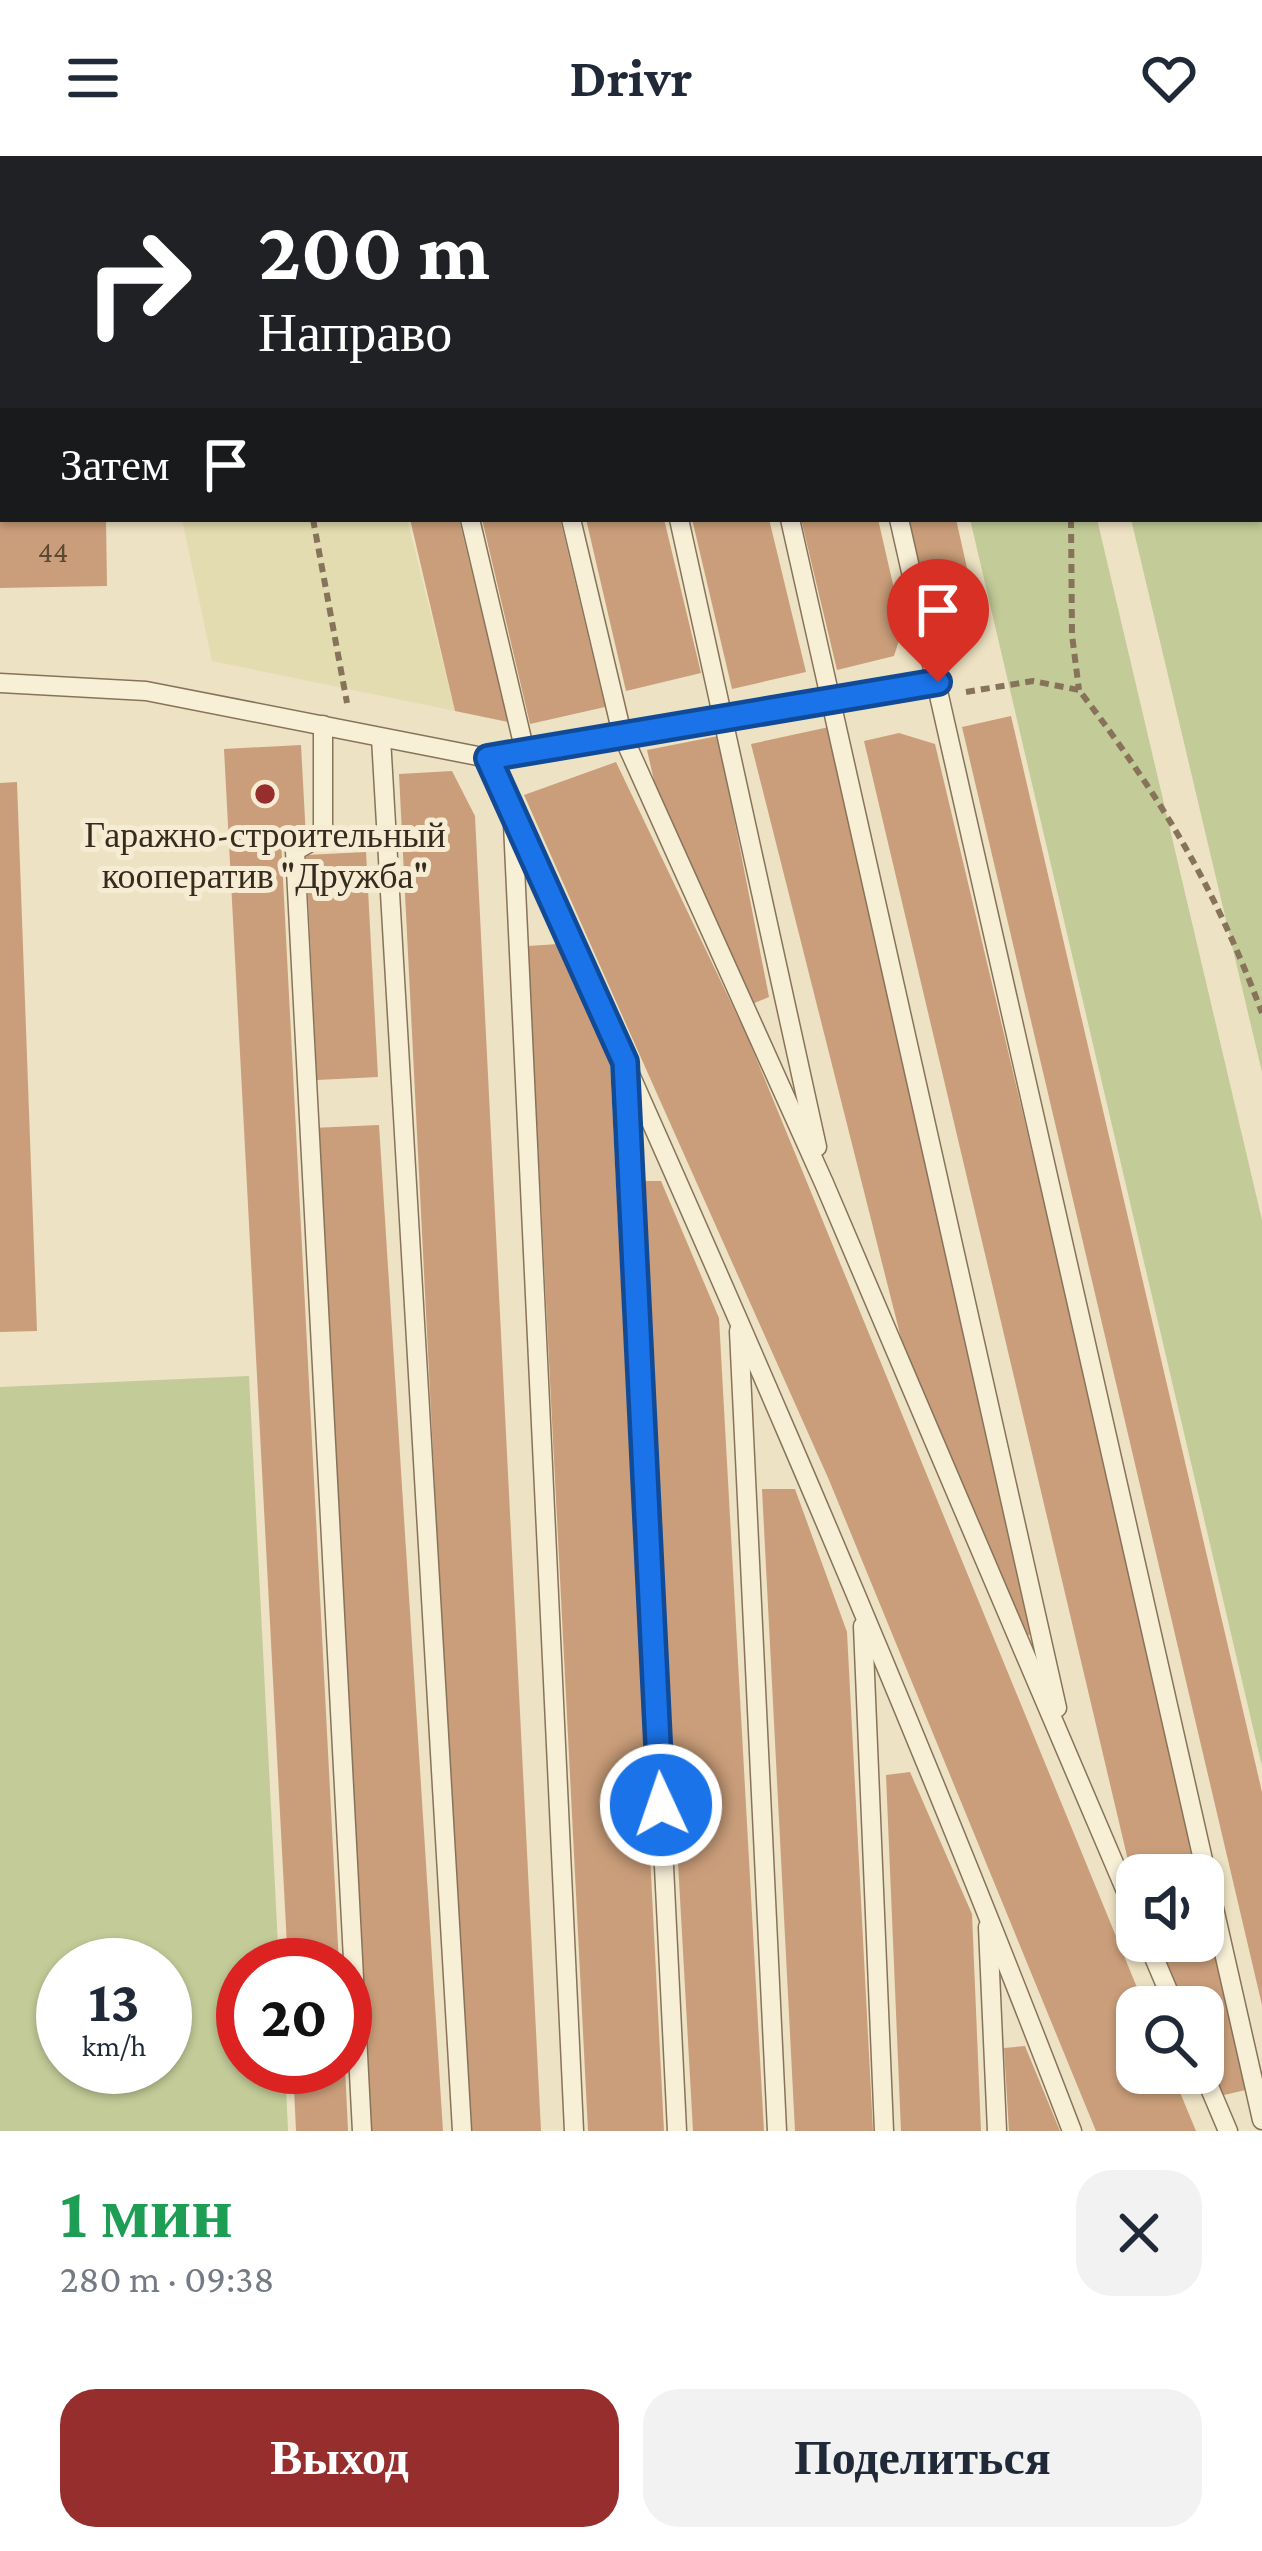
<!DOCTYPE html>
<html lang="ru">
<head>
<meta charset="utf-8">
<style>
  body { margin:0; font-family:"Crimson Pro",serif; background:#f2f2f3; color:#1f2937; height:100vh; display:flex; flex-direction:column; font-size:45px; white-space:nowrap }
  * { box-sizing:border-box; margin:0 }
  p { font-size:39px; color:#747a83 }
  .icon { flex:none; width:66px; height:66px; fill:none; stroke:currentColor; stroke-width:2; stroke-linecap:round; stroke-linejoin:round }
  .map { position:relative; height:1975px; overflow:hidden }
  .details { display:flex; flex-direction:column; background:#fff; flex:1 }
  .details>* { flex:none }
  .banner { position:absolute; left:0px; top:0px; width:1263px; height:366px; box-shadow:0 3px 9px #0004; background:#202124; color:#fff; overflow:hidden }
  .tools { position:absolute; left:1116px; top:1698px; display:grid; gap:24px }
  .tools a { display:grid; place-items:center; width:108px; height:108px; border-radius:24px; background:#fff; box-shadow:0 3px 9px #0004; font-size:60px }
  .speed { position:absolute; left:36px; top:1782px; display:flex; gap:24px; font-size:60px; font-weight:700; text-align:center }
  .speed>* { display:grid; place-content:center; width:156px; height:156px; border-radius:50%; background:#fff; box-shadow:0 3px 9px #0004; line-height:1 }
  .speed small { font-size:30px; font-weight:400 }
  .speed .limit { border:18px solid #d22; background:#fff; color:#111 }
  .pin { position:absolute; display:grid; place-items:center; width:102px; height:102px; color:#fff; margin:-123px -51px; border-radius:50% 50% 50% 0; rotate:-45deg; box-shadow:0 0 12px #0007 }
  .pin .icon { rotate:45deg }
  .me { position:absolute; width:132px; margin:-66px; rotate:357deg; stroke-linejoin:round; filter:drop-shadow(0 0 9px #0008) }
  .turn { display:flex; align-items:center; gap:42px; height:252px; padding:0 60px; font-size:54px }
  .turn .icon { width:156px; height:156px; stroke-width:2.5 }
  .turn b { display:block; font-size:84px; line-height:102px }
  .then { display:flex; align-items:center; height:114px; padding:0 60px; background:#0003; gap:24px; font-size:45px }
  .round { display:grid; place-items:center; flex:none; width:126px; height:126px; border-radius:36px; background:#f2f2f3 }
  .head { display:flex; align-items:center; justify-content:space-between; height:204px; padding:0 60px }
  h1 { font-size:72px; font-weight:700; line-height:90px; color:#1e9e55 }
  .cta { display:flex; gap:24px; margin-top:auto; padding:24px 60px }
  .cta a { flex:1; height:138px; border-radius:36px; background:#952e2c; color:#fff; font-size:48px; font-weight:700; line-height:138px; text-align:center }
  .cta a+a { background:#f2f2f3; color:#1f2937 }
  header { display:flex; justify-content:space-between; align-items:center; height:156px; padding:0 60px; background:#fff; font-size:54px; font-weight:700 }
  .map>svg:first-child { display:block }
</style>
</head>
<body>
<header><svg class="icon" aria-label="menu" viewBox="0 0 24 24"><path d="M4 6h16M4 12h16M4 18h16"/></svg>Drivr<svg class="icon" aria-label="heart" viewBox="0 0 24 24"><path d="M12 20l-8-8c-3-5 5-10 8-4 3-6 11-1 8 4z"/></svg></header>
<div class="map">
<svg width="1262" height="1975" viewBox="0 0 1262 1975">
  <rect width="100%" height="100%" fill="#ede2c3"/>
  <!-- farmland -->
  <g fill="#e3dcb1">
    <polygon points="0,0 316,0 317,3 3,3 0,296"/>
    <polygon points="182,363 407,363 455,555 212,505"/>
  </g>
  <!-- green -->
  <g fill="#c3cb98" fill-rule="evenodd">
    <polygon points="1145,0 1262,0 1262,253 1260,3"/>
    <polygon points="1260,295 1262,299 1262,916 1131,363 1260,363"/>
    <polygon points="970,363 1097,363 1262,1064 1262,1610"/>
    <path d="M249,1220L279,1809H243V1911H285L288,1975H0V1231ZM63,1809H165V1911H63Z"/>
  </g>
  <!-- building -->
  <g fill="#ca9e7a">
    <polygon points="0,363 106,363 107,430 0,432"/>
    <polygon points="410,363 459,363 508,566 455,555"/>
    <polygon points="482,363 560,363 605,551 530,568"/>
    <polygon points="586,363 664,363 701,517 626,535"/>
    <polygon points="692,363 769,363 806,516 732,533"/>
    <polygon points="801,363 878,363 903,472 894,500 837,514"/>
    <polygon points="906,363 956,363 982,479 935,490"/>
    <polygon points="1011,560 1262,1636 1262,1849 962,571"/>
    <polygon points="829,571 1035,1477 1026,1480 903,1190 751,588"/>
    <polygon points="899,577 935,588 1204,1719 1137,1719 1135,1734 864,585"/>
    <polygon points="718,580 769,841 752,848 656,633 647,594"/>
    <polygon points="301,589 306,682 281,684 339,1809 288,1809 224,593"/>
    <polygon points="616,606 747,880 1145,1851 1137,1851 1137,1917 1172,1917 1196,1975 1096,1975 829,1324 524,639"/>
    <polygon points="452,615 475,660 541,1975 467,1975 399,618"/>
    <polygon points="17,626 37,1175 0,1176 0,627"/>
    <polygon points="366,696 378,921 317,924 306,699"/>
    <polygon points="558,788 610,908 664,1975 588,1975 528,790"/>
    <polygon points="379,969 443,1975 367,1975 312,972"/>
    <polygon points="640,1025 661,1025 719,1162 764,1975 693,1975"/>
    <polygon points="762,1333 795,1333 847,1476 873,1975 795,1975"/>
    <polygon points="910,1616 972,1758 981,1975 901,1975 886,1619"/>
    <polygon points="1203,1724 1254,1932 1220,1940 1203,1900 1203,1851 1182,1851 1153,1785 1203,1785"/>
    <polygon points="1025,1890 1060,1975 1009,1975 1004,1892"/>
    <polygon points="293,1911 345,1911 348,1975 296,1975"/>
  </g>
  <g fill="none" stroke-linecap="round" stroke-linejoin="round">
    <!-- lane casing -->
    <g stroke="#87735a" stroke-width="21">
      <g id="lane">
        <polyline points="385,0 386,3"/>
        <polyline points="485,0 486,3"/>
        <polyline points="594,0 594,3"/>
        <polyline points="703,0 703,3"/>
        <polyline points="813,0 814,3"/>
        <polyline points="470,363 525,596"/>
        <polyline points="571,363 622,578 824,1027 1137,1761"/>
        <polyline points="679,363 817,991"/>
        <polyline points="790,363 1057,1552"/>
        <polyline points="899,363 1262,1964"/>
        <polyline points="0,527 146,535 488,602 938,526"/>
        <polyline points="323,569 323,679 295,695 362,1975"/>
        <polyline points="381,582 462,1975"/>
        <path d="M488,602C693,1055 894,1510 1072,1975"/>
        <polyline points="513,668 574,1975"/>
        <polyline points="625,916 677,1975"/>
        <polyline points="739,1175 777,1975"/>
        <polyline points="863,1470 884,1975"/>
        <polyline points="988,1771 997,1975"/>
        <polyline points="1147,1785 1175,1851"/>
        <polyline points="1203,1916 1228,1975"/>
      </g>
    </g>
    <!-- path -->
    <g stroke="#87735a" stroke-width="6" stroke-dasharray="9 6" stroke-linecap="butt">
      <polyline points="245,0 246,3"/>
      <polyline points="956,0 957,3"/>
      <polyline points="313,363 347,547"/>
      <polyline points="1071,363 1072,479 1079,534"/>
      <path d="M966,536L1033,525L1079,534C1162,643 1214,729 1262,857"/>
    </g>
    <!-- lane -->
    <use href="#lane" stroke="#f8efd7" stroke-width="18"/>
  </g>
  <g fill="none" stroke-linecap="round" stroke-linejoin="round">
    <!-- route casing -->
    <g stroke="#114b97" stroke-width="30">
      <polyline id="route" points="661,1649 625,906 488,602 938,526"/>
    </g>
    <!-- route -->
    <use href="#route" stroke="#1a73e8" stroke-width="21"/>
  </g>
  <!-- markers -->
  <circle fill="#952e2c" stroke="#f5ecd3" stroke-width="4.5" cx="265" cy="638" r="12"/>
  <g text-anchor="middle" stroke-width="10" stroke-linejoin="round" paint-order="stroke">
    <!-- number labels -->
    <g font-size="30" fill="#5c4835">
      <text x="53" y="406">44</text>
    </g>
    <!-- poi labels -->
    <g font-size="36" fill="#372b1e" stroke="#f5ecd3">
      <text x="265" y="691">Гаражно-строительный<tspan x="265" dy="41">кооператив "Дружба"</tspan></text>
    </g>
  </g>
</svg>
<div class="tools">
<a><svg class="icon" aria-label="sound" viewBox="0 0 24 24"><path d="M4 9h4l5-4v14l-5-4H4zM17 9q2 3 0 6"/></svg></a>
<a><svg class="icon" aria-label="search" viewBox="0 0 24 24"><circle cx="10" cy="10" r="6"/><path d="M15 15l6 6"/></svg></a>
</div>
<div class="speed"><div>13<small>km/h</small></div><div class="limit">20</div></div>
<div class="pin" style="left:938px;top:526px;background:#d93025"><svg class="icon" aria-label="arrive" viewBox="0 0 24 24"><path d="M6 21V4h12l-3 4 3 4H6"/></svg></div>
<svg class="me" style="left:661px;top:1649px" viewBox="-20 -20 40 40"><circle r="17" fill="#1a73e8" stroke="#fff" stroke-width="3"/><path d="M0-11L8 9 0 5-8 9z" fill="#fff"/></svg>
<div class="banner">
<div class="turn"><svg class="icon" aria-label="right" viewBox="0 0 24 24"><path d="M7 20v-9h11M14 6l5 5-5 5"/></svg><div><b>200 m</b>Направо</div></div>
<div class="then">Затем<svg class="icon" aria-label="arrive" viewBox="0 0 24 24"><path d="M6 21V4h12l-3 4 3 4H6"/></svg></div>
</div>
</div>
<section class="details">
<div class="head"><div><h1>1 мин</h1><p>280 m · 09:38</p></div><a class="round"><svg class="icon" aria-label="close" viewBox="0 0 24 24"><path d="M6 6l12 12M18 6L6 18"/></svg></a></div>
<div class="cta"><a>Выход</a><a>Поделиться</a></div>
</section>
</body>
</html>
